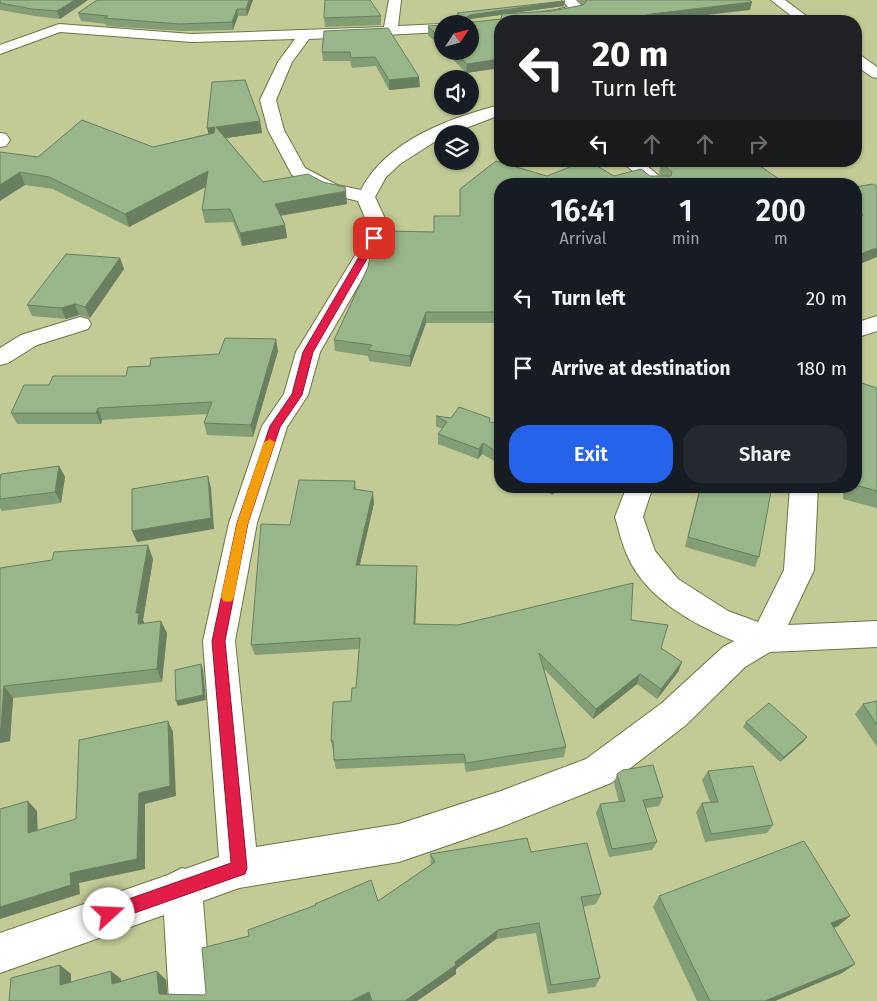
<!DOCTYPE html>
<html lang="en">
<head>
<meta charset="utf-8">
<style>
  body { margin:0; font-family:"Fira Sans",sans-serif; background:#242831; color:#f1f3f6; height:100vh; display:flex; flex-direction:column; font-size:19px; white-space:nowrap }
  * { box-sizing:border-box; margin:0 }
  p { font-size:16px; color:#9ea1a6 }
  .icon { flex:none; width:28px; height:28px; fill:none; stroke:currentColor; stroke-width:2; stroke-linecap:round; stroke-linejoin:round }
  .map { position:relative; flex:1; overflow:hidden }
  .sheet { position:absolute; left:494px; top:178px; width:368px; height:315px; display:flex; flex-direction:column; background:#171b24; border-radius:20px; box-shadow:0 1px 4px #0004 }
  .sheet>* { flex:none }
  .guide { position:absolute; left:494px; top:15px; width:368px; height:152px; border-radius:20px; box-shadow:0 1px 4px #0004; background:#202124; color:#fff; overflow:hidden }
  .needle { width:32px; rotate:54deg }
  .fabs { position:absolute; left:434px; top:15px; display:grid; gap:10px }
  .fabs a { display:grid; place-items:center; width:45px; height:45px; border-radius:50%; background:#171b24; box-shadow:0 1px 4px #0004; font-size:25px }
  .pin { position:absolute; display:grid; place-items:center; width:42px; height:42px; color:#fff; margin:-21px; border-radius:10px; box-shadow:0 2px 8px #0006 }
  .me { position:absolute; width:55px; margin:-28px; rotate:70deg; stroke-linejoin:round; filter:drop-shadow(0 0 4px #0008) }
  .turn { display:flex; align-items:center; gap:18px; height:105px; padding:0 15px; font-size:22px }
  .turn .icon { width:65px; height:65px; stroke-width:2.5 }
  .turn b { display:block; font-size:35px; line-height:42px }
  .lanes { display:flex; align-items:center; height:48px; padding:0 15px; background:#0003; justify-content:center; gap:25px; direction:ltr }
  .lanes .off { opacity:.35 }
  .eta { display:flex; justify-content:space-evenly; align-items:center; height:85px; text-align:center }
  .eta b { font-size:30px; font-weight:600; line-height:35px }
  .action { display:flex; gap:10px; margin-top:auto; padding:10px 15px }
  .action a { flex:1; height:58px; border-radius:20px; background:#2563eb; color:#fff; font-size:20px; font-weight:600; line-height:58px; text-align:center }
  .action a+a { background:#242831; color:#f1f3f6 }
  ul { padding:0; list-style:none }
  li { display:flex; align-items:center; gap:15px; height:70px; padding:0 15px }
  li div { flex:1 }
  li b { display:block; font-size:19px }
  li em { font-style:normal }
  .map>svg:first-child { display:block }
</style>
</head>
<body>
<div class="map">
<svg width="877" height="1001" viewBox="0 0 877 1001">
  <rect width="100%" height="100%" fill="#c2ca95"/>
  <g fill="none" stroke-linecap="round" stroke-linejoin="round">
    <!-- minor casing -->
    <g stroke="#6e7543" stroke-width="2">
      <g id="minor">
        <path d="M389,0H401L398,26L442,24V32L309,39L292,62L276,100L284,130L305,168L337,185L361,190C386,141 449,118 500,105V115L450,134H442V137L400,164L386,177L375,197L388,225L385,239L320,352L308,395L287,427L257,523L235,641L256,847L399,824L501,791L586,759L662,703L723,647L734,641C693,624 647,599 628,557C622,545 619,530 615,517L627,486H655L650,495L643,517L655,551L678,579L728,611L758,622L784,570L790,486H818L814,570L788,625L877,621V647L770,652L745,667L686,725L611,783L501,827L399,862L239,888L203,901L211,1001H169L164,915L0,973V933L168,875L182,868L185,869L219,857L203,641L229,523L262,426L284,394L296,352L365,239L368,225L358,201L325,193L292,175L268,130L260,100L278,62L295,39L192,42L60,32L0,54V45L59,24L192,34L384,27Z"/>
        <path d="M562,0H576L584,8L582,11C555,19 525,23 499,21L506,17L556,10L568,7Z"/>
        <polygon points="771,0 785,0 813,21 798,21"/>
        <polygon points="855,54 860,55 877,67 877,78 872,77 855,65"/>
        <polygon points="0,133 6,134 10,140 6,146 0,147"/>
        <polygon points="621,161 641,161 669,184 648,184"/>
        <polygon points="877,316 877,331 855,338 855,323"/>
        <polygon points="80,317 88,319 91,324 88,329 37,345 8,363 0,365 0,348 21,335"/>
      </g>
    </g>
    <!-- minor -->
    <use href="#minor" fill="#fff" fill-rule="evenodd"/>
  </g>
  <!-- wall -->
  <g fill="#839d76" fill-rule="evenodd">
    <polygon points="0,0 88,0 60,19 35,16 0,10"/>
    <polygon points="97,0 253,0 247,16 238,16 233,30 181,31 106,26 106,24 81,21 78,13"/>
    <path d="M578,0H749L750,10L500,21V68L466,73L445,51H470L462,23L457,18V13L564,6L503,14L552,11L582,5ZM502,15L501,19L463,23L470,19Z"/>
    <polygon points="381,16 381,25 325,27 324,18"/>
    <polygon points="442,25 442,49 428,35 428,26"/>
    <polygon points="388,28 420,87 389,90 376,66 352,68 350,61 323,61 322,52"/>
    <polygon points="260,121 262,133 226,138 263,182 347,204 281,216 285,225 287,238 242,246 233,222 205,223 202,210 206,187 129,227 53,189 25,185 0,152 38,157 153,147"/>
    <polygon points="496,161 547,176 583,162 586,164 592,163 614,176 641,169 650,176 662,176 659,173 661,163 668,161 753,161 786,184 500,184 500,323 426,323 410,367 369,361 368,356 335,351 334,340 368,267 370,257 373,252 385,252 388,231 434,232 434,216 460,216 460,189"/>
    <polygon points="873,184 861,263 855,266 855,187"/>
    <polygon points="120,258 124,269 90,318 79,315 66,319 32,316 27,305"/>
    <polygon points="278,351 253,437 207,435 204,423 207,414 102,420 101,424 17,424 11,413 49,385 126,376 150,366"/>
    <polygon points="855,381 877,388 877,508 843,499 844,486 855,486"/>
    <polygon points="436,416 500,423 500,464 482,454 478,459 438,444 438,434 442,429 436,426"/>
    <polygon points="59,466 65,477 61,503 2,511 0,508 0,479"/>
    <polygon points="355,481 356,490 374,503 360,565 417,577 415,624 458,625 631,620 661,648 682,662 678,672 657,699 637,684 593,719 544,669 566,747 564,757 466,772 464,763 336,769 334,760 334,751 333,751 331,741 351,701 356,688 359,649 255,655 251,645 290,525"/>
    <polygon points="537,486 562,486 552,495"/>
    <polygon points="700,486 772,486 759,557 755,567 685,547"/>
    <polygon points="153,559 143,620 144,623 167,633 162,682 13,698 10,741 0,743 0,568"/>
    <polygon points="877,701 877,747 855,714 863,704"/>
    <polygon points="746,722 807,737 803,742 780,762 743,727"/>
    <polygon points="708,771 773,825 767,833 705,842 696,812 702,803 710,802 702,780"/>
    <polygon points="617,774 663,797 659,806 646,808 657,842 652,850 609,857 596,813 600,804 619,802 614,783"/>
    <polygon points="531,852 601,894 596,904 583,907 600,978 595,987 548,994 536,933 496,939 456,969 456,974 417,1001 9,1001 71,974 71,982 121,979 121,981 157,971 166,980 167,994 204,995 378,901 431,865 430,854"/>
    <polygon points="659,896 850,916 838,926 834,928 855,964 842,973 775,1001 697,1001 653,907"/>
  </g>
  <!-- shaded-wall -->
  <g fill="#6a7f60">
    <polygon points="75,0 88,0 60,19 57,11"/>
    <polygon points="249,0 253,0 247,16 246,9"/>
    <polygon points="565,1 564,6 470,19 462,24 462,19 470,15"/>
    <polygon points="752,2 750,10 655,21 619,21 652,14"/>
    <polygon points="237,9 238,16 233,30 232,22"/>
    <polygon points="500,59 500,68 466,73 467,64"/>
    <polygon points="419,77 420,87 389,90 389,80"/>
    <polygon points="260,121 262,133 219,139 216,127"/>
    <polygon points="215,127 218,139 210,140 207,128"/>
    <polygon points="208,171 211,184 129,227 125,214"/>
    <polygon points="20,172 25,185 0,201 0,185"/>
    <polygon points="346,191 347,204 277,216 275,204"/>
    <polygon points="285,225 287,238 242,246 240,233"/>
    <polygon points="877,248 877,257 855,266 855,258 865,252"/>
    <polygon points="120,258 124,269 90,318 85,307"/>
    <polygon points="75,304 79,315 66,319 61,308"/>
    <polygon points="426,312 426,323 410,367 410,356"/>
    <polygon points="276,339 278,351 253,437 251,425"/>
    <polygon points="98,408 102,420 101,424 96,413"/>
    <polygon points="483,443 482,454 478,459 479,449"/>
    <polygon points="59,466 65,477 61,503 55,492"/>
    <polygon points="208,476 211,488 214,529 137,542 132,531"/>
    <polygon points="554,486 562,486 552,495"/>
    <polygon points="373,492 374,503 357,576 356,565"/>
    <polygon points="148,545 153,559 143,620 145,625 138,624 136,613"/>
    <polygon points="417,566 417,577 415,635 414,624"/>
    <polygon points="161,621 167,633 162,682 157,669"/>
    <polygon points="682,662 678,672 657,699 661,689"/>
    <polygon points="201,664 203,669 206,700 178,706 176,701"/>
    <polygon points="640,674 637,684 593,719 596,709"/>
    <polygon points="4,686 13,698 10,741 0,743 0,730"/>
    <polygon points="168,721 173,732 176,796 145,804 145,869 79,883 80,894 0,919 0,907 139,793"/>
    <polygon points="807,737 803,742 780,762 784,757"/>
    <polygon points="28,801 37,811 38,843 28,833"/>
    <polygon points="850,916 838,926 819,933 831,923"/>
    <polygon points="498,930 496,939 456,969 456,974 417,1001 405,1001 455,962"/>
    <polygon points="855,964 842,973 775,1001 765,1001"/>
    <polygon points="60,965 71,974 71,993 60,985"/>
    <polygon points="111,971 121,979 122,992 112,984"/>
    <polygon points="157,971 166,980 168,1001 159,994"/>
    <polygon points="369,992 371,1001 351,1001"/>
  </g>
  <!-- building -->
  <g fill="#98b689" stroke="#6a7f60">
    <polygon points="0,0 75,0 57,11 32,9 0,3"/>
    <polygon points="97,0 249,0 246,9 237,9 232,22 179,24 104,18 108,16 78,13"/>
    <polygon points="325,0 370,0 381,16 324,18"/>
    <polygon points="586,0 749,0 752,2 652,14 619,21 500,21 500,59 467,64 454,51 470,51 470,24 455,24 501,19 502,14 552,11 583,5 587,1"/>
    <polygon points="565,1 470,15 462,19 457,13"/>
    <polygon points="442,25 442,40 428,26"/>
    <polygon points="388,28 419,77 389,80 375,57 351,58 350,52 322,52 324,31"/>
    <polygon points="245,80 260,121 216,127 263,182 308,174 323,182 345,187 346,191 275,204 285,225 240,233 230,209 202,210 208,171 125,214 49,177 20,172 0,185 0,152 38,157 82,120 153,147 214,133 215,127 207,128 212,82"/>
    <polygon points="496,161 547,176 583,162 586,164 592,163 614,176 641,169 650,176 671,176 672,172 661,163 668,161 753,161 786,184 500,184 500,312 426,312 410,356 368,350 372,345 334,340 368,267 370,257 373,252 385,252 388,231 434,232 434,216 460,216 460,189"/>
    <polygon points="873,184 877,186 877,248 865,252 855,258 855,218 863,215 855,209 855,187"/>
    <polygon points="66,254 120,258 85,307 75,304 61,308 27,305"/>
    <polygon points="225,338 276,339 251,425 204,423 212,402 98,408 96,413 11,413 24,385 49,385 53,376 126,376 128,367 150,366 151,358 219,354"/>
    <polygon points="855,381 877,388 877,491 855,485 855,452 858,429 855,427 855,416 859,408 855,406"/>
    <polygon points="459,407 490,418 489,422 500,423 500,454 483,443 479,449 438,434 447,422 436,416 451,418"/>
    <polygon points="59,466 55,492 0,499 0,479 1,474"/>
    <polygon points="208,476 211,518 132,531 132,489"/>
    <polygon points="299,480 355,481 354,489 373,492 356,565 417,566 414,624 458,625 633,583 631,620 668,625 661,648 682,662 661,689 640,674 596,709 539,653 566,747 466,763 464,754 334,760 333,741 331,741 333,702 351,701 352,688 356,688 360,638 251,645 261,524 290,525"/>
    <polygon points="701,486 772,486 759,557 688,537"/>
    <polygon points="148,545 136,613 139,613 138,624 161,621 157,669 4,686 1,729 0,730 0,568 52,560 54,552"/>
    <polygon points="201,664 203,695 176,701 175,670"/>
    <polygon points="877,701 877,725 863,704"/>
    <polygon points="769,703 807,737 784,757 746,722"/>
    <polygon points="168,721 170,786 139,793 137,859 70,873 71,885 0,907 0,809 28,801 28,833 76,819 79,740"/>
    <polygon points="653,765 663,797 643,800 657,842 612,849 600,804 625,801 617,774 623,770"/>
    <polygon points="753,766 773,825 711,834 702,803 718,802 708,771"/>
    <polygon points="527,838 531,852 587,843 601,894 581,897 600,978 551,985 539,923 498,930 455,962 456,965 405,1001 372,1001 369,992 351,1001 9,1001 11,978 60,965 60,985 111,971 112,984 157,971 159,994 204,995 206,993 202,948 249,936 248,930 316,905 315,904 371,880 378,901 435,862 430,854"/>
    <polygon points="804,841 850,916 831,923 855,964 765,1001 710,1001 659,896"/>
  </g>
  <!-- route -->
  <polygon fill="#e11d48" stroke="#92132f" points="374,236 379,238 313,352 302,395 280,427 248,523 225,641 247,868 245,874 239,876 109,922 103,920 101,914 103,908 231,863 212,641 237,523 270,426 292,394 303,352 370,238"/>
  <!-- slow -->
  <polygon fill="#f59e0b" points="270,439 275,442 248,523 234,597 232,601 228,602 223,601 221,597 237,523 264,442"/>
</svg>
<div class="fabs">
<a><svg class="needle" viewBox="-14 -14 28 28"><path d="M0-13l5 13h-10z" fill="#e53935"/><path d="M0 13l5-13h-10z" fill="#9ea1a6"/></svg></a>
<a><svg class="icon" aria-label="sound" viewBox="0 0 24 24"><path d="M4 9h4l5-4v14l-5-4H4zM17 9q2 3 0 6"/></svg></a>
<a><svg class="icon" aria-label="layers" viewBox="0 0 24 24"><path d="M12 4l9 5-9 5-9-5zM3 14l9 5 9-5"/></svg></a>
</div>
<div class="pin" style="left:374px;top:238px;background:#d93025"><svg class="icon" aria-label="arrive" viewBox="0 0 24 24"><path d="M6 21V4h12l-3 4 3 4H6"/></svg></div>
<svg class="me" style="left:109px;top:914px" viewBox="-20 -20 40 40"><circle r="19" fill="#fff"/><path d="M0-13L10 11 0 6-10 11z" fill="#e11d48"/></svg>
<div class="guide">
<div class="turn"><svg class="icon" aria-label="left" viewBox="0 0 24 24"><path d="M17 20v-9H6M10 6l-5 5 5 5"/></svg><div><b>20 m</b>Turn left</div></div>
<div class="lanes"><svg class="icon" aria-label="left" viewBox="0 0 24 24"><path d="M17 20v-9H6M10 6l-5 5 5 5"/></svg><svg class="icon off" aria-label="ahead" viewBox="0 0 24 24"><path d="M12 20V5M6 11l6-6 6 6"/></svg><svg class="icon off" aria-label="ahead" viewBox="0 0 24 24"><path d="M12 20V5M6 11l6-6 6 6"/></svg><svg class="icon off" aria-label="right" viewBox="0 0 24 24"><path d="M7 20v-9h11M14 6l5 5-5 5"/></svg></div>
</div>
<section class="sheet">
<div class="eta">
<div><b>16:41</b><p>Arrival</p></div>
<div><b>1</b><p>min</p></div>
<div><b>200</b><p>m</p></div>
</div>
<ul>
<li><svg class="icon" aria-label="left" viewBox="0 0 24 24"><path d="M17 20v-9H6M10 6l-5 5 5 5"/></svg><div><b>Turn left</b></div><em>20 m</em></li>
<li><svg class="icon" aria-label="arrive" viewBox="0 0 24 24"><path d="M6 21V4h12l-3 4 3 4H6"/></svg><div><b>Arrive at destination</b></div><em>180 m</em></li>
</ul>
<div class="action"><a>Exit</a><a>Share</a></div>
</section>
</div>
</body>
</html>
